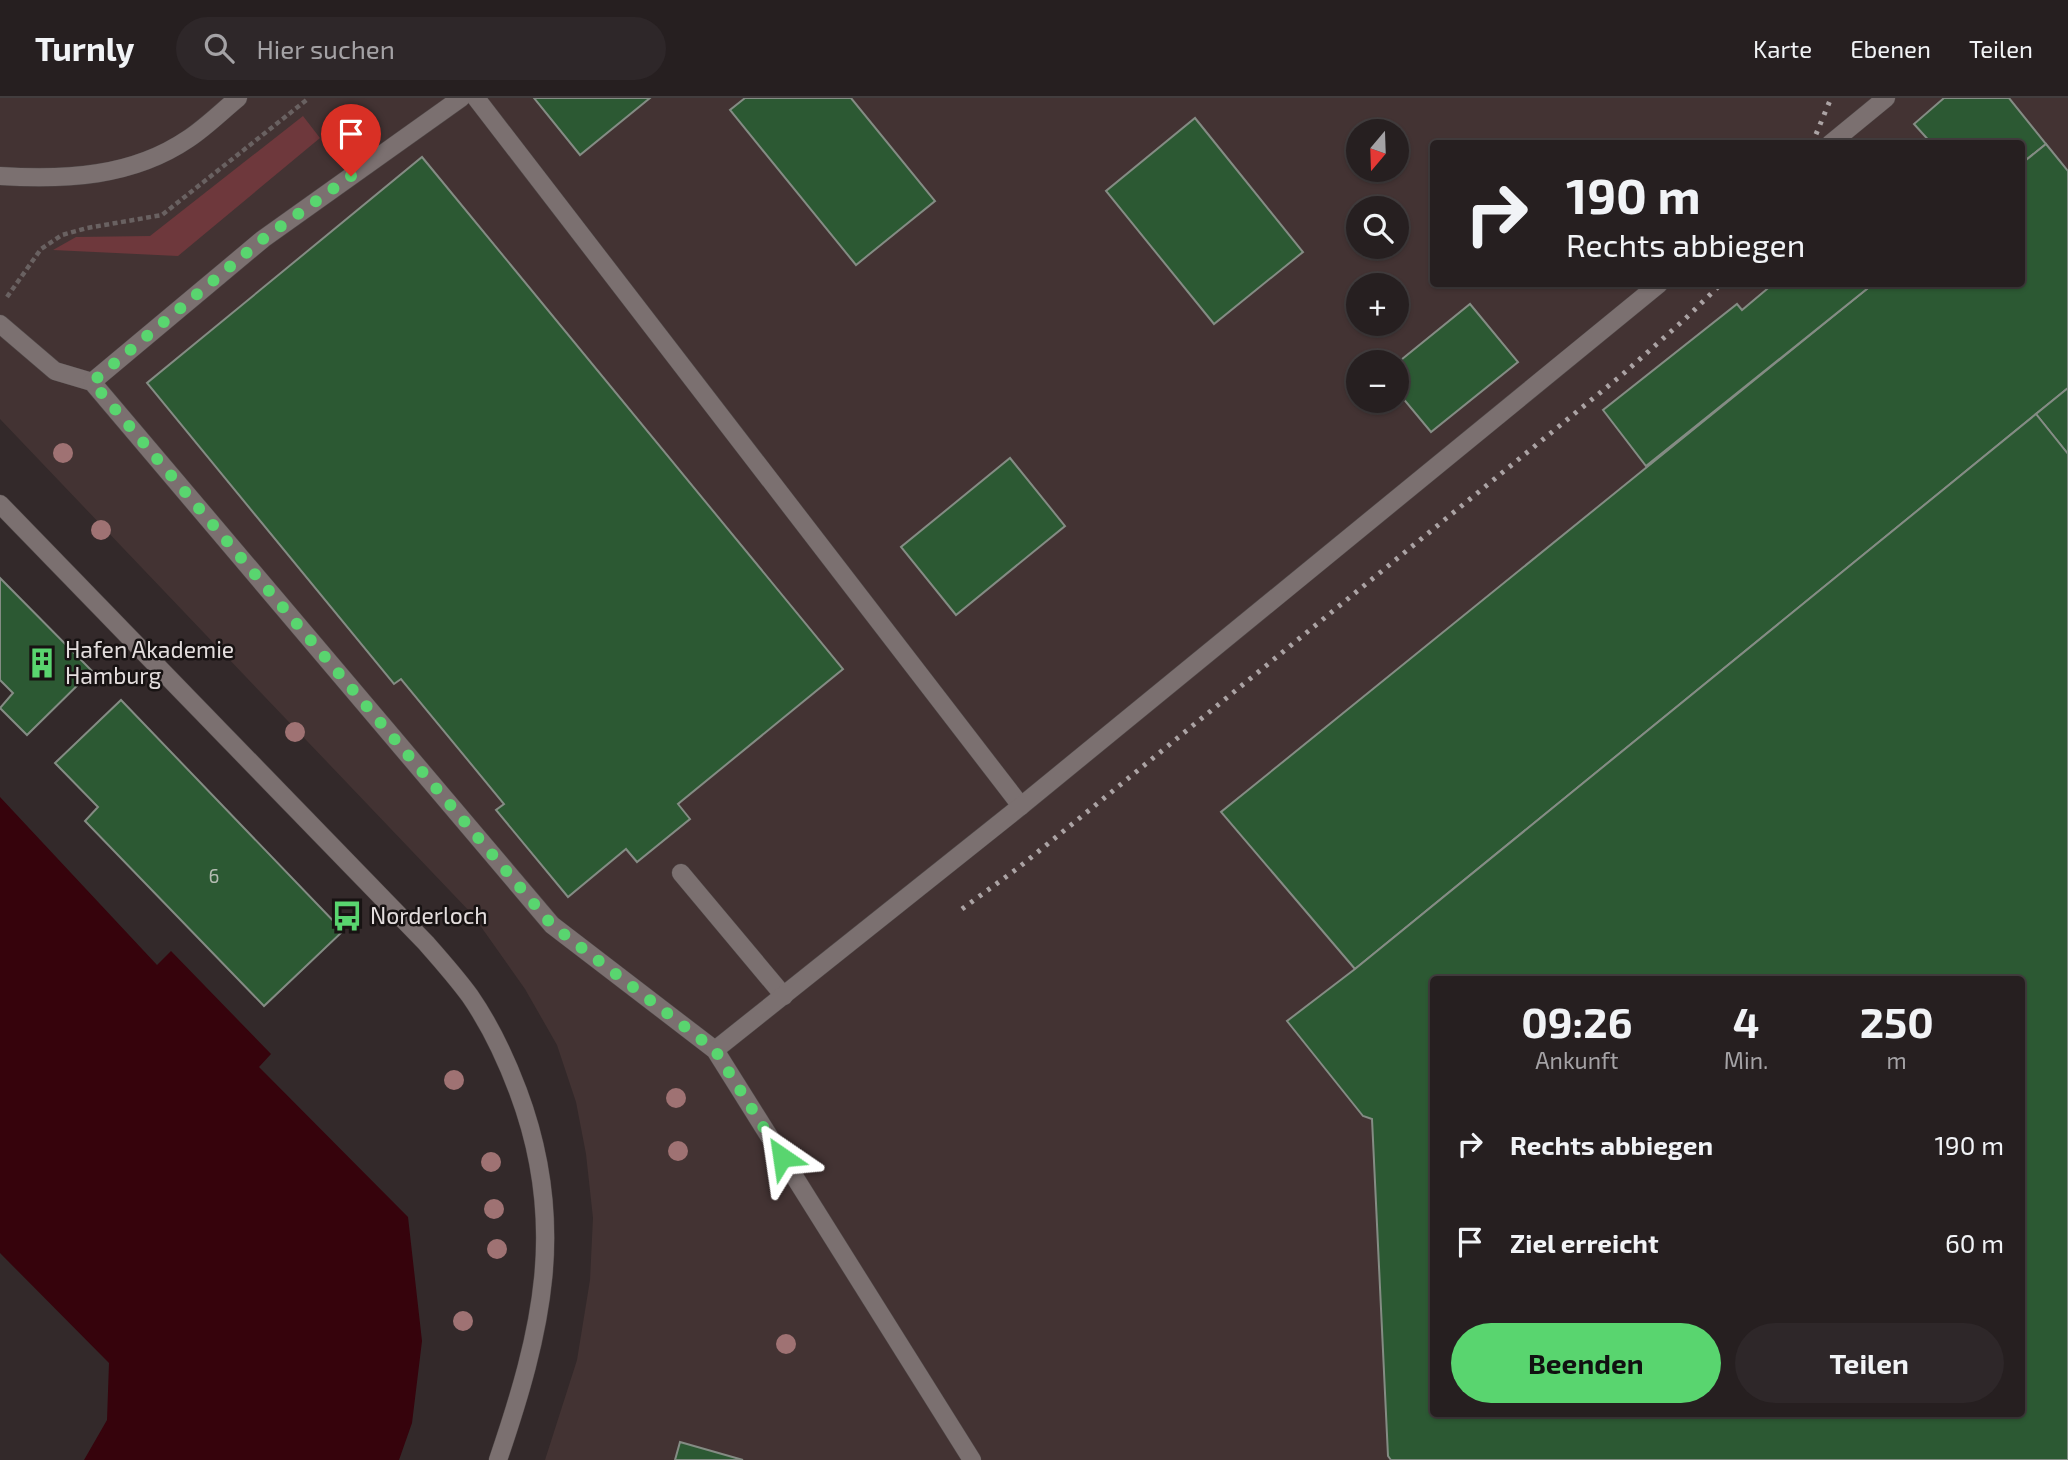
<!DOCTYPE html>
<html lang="de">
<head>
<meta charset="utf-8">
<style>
  body { margin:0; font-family:"Exo 2",sans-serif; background:#2e2729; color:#f1f3f6; height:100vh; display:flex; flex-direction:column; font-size:26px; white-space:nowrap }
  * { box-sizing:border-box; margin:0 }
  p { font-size:23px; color:#a4a2a5 }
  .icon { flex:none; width:38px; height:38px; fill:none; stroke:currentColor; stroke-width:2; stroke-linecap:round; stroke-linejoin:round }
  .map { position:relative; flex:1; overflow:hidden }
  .panel { position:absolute; left:1430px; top:878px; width:595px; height:441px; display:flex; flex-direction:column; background:#261f20; border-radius:7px; box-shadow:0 2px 5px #0004,0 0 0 2px #423d3e }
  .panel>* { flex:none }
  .guide { position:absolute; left:1430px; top:42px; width:595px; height:147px; border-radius:7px; box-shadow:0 2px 5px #0004,0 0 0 2px #423d3e; background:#261f20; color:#f1f3f6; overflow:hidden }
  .needle { width:46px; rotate:199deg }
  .buttons { position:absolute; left:1346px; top:21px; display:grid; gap:14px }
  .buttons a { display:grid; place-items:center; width:63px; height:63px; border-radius:50%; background:#261f20; box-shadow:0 2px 5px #0004,0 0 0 2px #423d3e; font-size:35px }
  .pin { position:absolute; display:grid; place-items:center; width:60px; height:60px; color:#fff; margin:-72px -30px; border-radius:50% 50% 50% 0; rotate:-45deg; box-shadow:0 0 7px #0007 }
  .pin .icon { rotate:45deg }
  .me { position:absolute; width:77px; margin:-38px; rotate:328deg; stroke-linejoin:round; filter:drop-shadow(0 0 5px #0008) }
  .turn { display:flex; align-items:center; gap:24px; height:147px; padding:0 21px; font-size:32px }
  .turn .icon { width:91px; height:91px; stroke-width:2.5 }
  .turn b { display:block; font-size:49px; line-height:60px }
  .eta { display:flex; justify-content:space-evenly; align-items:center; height:119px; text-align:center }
  .eta b { font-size:42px; font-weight:700; line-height:49px }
  .action { display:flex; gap:14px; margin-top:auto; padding:14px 21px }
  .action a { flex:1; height:80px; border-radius:42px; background:#59d56f; color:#111; font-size:28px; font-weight:700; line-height:80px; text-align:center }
  .action a+a { background:#2e2729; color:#f1f3f6 }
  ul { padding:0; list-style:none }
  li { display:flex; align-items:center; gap:21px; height:98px; padding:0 21px }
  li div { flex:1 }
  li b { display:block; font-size:26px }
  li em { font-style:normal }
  header { display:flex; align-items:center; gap:42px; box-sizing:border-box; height:98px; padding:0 35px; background:#261f20; border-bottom:2px solid #423d3e }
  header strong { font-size:33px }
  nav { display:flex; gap:38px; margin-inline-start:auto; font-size:24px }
  .search { width:490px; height:63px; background:#2e2729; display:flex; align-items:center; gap:18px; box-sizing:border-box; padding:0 24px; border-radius:38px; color:#a4a2a5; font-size:26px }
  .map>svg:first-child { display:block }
</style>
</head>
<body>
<header>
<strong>Turnly</strong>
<div class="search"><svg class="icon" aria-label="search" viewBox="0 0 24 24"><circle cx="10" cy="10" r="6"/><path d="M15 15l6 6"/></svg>Hier suchen</div>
<nav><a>Karte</a><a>Ebenen</a><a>Teilen</a></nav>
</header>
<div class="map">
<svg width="2068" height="1362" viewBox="0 0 2068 1362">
  <rect width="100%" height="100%" fill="#33292a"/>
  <!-- built -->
  <path fill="#433333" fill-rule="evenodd" d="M0,0H2068V1362H545L577,1262L590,1182L593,1120L586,1056L576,1004L557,947L525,891L472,816L0,321ZM1358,33H1396V72H1358ZM1433,46H2021V186H1433ZM1358,110H1396V149H1358ZM1358,187H1396V226H1358ZM1358,264H1396V303H1358ZM1433,882H2021V1316H1433Z"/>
  <!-- green -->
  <polygon fill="#6e383c" points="303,18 320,40 178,158 53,152 76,139 150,138"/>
  <!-- water -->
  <polygon fill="#36030c" points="0,699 157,867 171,853 271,956 259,969 408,1119 422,1243 412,1325 399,1362 84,1362 107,1322 109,1265 0,1155"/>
  <!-- building -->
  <g fill="#2c5933" stroke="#848c84" stroke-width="2" fill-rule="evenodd">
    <polygon points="534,0 650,0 580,57"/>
    <polygon points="745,0 851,0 935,103 856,167 730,12"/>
    <polygon points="1944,0 2009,0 2046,46 2021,66 2021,46 1932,46 1914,26"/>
    <polygon points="1195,20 1303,154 1214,226 1106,93"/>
    <polygon points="2046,46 2068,73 2068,290 1355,871 1221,714 1873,186 2021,186 2021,66"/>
    <polygon points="422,59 843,571 678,706 690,721 637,764 626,751 568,799 496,712 504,706 401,581 394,586 147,285"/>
    <polygon points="1773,186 1873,186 1646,368 1603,312 1737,206 1742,212"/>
    <polygon points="1470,206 1518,264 1431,334 1396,292 1396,266"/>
    <polygon points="2068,290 2068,356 2036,316"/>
    <path d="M2036,316L2068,356V1362H1391L1388,1358L1372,1021L1363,1018L1287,923L1355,871ZM1433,882H2021V1316H1433Z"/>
    <polygon points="1010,360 1065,428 956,517 901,449"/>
    <polygon points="0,480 92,573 27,637 0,610 13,595 0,582"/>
    <polygon points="121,602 343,833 264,908 85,723 98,709 55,665"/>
    <polygon points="680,1344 743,1362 675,1362"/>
  </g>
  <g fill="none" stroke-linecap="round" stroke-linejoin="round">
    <!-- minor casing -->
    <g stroke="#4f4747" stroke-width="19">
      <g id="minor">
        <polyline points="476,0 1021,708"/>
        <polyline points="1830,46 1886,0"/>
        <path d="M0,78C65,82 132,79 188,41C205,30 221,14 238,0"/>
        <polyline points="0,226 55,273 92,284 552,827 715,952 972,1362"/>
        <polyline points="92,284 263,141 461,0"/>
        <path d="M0,406L426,845C441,862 457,880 470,898C490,927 506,961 518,993C568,1126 542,1233 498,1362"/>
        <polyline points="681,775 784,898"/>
        <polyline points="715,952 1021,708 1659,186"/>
      </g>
    </g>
    <!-- path -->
    <polyline stroke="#696161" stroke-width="4.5" stroke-dasharray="5 3.5" stroke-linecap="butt" points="7,199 41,151 62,137 87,130 162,117 309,0"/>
    <!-- minor -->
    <use href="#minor" stroke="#7b7070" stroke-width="18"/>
    <!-- rail -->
    <g stroke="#aba3a4" stroke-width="5" stroke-dasharray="3.5 7" stroke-linecap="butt">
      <polyline points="1812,46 1831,0"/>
      <polyline points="962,811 1018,770 1076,723 1623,276 1685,221 1721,186"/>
    </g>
  </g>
  <!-- trees -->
  <g fill="#9f7273">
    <circle cx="63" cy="355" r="10"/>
    <circle cx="101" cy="432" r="10"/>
    <circle cx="295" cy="634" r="10"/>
    <circle cx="454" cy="982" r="10"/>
    <circle cx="676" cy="1000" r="10"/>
    <circle cx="678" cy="1053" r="10"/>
    <circle cx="491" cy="1064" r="10"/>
    <circle cx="494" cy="1111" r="10"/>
    <circle cx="497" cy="1151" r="10"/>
    <circle cx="463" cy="1223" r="10"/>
    <circle cx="786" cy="1246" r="10"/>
  </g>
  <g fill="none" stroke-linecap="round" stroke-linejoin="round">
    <!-- route -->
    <polyline stroke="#59d56f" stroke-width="12" stroke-dasharray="0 21.6" points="351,78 263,141 92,284 552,827 715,952 782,1059"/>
  </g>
  <!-- icons -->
  <defs>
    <g id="building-bare" transform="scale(2.415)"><path d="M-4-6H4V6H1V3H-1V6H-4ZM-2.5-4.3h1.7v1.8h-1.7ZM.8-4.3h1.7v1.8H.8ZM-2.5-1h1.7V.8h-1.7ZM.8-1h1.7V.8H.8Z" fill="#59d56f" stroke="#181313" stroke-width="2.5" paint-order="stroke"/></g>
    <g id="bus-bare" transform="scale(2.415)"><path d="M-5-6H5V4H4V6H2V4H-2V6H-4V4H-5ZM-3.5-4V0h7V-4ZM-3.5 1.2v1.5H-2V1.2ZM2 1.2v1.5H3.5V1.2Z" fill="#59d56f" stroke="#181313" stroke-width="2.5" paint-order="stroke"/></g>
  </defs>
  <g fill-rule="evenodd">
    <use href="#building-bare" x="42" y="565"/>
    <use href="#bus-bare" x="347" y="818"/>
  </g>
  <g text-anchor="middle" stroke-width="5" stroke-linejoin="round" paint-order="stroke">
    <!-- number labels -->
    <g font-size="19" fill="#b5bcb2">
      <text x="214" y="785">6</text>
    </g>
    <!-- poi labels -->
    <g font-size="23" fill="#e3dddd" stroke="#181313" text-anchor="start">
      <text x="65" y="560">Hafen Akademie<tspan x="65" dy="26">Hamburg</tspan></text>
      <text x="370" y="826">Norderloch</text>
    </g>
  </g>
</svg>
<div class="buttons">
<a><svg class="needle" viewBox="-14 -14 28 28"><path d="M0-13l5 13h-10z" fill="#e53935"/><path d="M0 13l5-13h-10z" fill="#a4a2a5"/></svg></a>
<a><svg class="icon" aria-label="search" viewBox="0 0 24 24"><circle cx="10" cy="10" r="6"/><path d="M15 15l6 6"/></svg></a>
<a>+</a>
<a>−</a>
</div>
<div class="pin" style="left:351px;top:78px;background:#d93025"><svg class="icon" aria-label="arrive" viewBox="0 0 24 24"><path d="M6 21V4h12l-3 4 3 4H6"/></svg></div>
<svg class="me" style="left:782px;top:1059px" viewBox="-20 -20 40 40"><path d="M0-17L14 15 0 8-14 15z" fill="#59d56f" stroke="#fff" stroke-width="4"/></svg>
<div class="guide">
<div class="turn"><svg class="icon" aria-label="right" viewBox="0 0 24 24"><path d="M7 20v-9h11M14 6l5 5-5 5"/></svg><div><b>190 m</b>Rechts abbiegen</div></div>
</div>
<section class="panel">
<div class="eta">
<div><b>09:26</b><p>Ankunft</p></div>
<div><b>4</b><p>Min.</p></div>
<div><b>250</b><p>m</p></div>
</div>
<ul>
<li><svg class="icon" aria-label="right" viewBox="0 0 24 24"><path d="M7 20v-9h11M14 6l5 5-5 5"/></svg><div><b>Rechts abbiegen</b></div><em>190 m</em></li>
<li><svg class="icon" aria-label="arrive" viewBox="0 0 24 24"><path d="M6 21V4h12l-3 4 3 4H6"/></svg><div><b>Ziel erreicht</b></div><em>60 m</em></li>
</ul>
<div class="action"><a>Beenden</a><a>Teilen</a></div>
</section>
</div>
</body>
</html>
